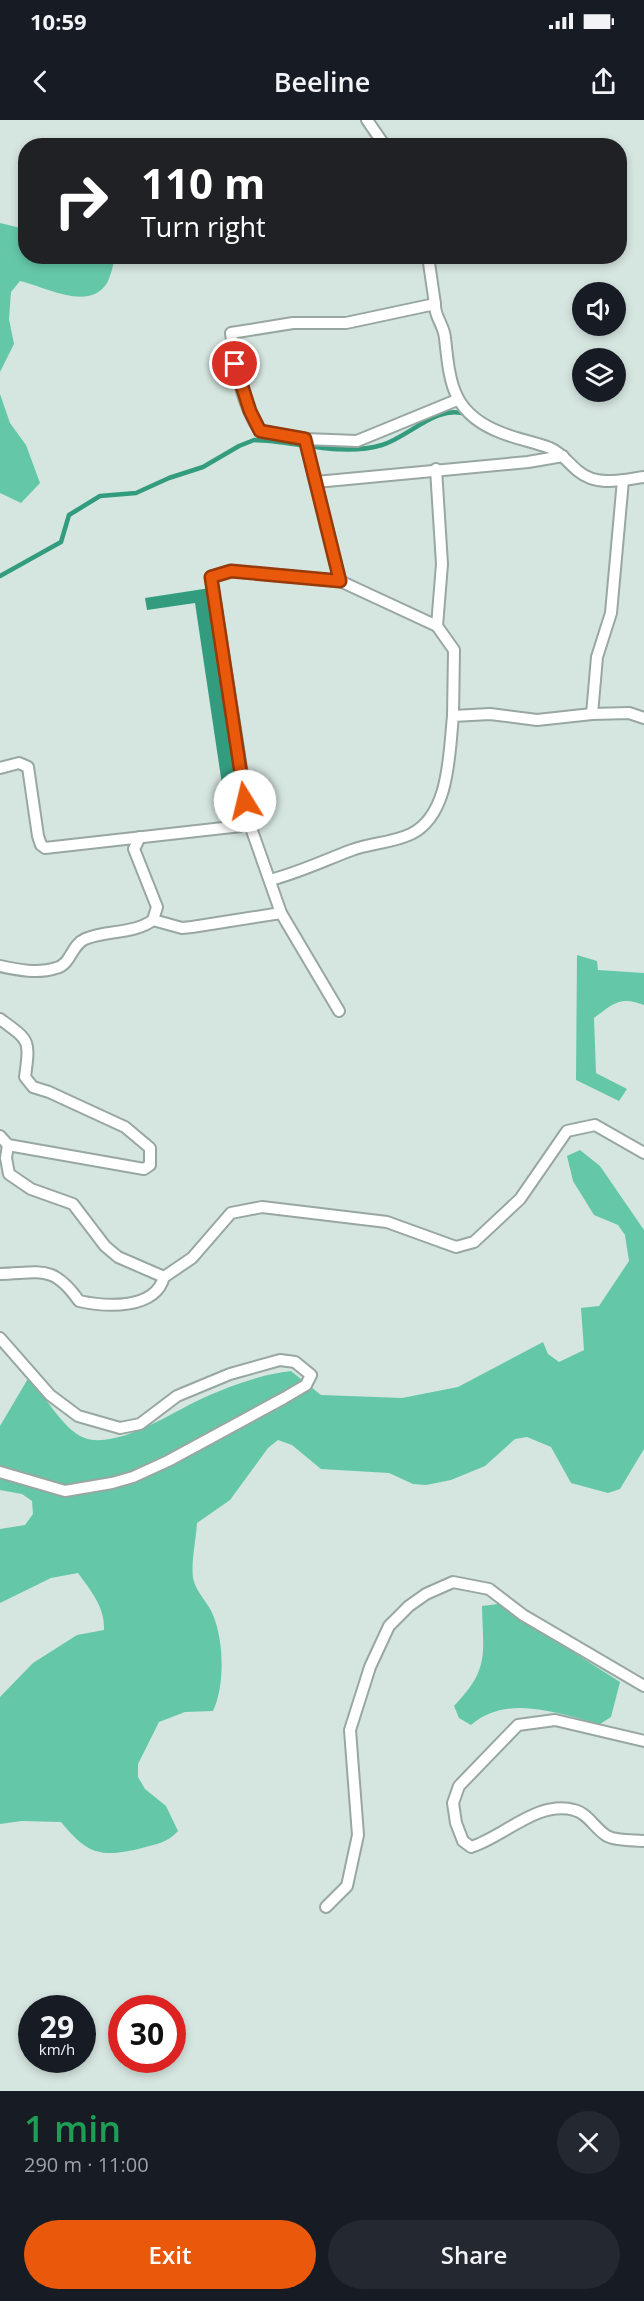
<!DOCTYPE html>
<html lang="en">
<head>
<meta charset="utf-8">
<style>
  body { margin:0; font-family:"Open Sans",sans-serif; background:#242831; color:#f1f3f6; height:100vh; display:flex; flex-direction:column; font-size:22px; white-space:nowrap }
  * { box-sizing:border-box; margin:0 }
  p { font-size:20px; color:#9ea1a6 }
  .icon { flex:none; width:33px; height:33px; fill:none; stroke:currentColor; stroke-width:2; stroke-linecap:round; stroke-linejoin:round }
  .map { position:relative; height:1971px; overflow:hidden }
  .sheet { display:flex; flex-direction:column; background:#171b24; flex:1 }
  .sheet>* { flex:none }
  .banner { position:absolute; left:18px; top:18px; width:609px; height:126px; border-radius:24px; box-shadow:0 3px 9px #0003; background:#202124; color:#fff; overflow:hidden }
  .fabs { position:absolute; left:572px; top:162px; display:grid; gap:12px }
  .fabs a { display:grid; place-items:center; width:54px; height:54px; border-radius:50%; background:#171b24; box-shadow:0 3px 9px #0003; font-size:30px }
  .speed { position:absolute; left:18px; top:1875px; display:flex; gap:12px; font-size:30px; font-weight:700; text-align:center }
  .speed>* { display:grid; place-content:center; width:78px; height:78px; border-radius:50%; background:#171b24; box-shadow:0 3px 9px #0003; line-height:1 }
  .speed small { font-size:15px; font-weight:400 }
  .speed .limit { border:9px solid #d22; background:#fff; color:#111 }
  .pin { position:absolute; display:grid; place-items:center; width:51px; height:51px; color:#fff; margin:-26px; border:3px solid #fff; border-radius:50%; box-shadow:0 2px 6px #0007 }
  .me { position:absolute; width:66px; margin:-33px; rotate:351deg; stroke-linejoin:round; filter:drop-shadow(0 0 4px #0008) }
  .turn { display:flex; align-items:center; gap:21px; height:126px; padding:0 24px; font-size:27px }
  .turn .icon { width:78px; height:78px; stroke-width:2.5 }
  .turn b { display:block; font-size:42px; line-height:51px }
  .round { display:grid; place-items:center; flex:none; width:63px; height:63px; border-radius:32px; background:#242831 }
  .headline { display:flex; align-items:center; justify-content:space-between; height:102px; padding:0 24px }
  h1 { font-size:36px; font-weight:600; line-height:45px; color:#1e9e55 }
  .primary-button { display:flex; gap:12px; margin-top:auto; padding:12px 24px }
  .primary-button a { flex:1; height:69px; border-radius:36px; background:#ea580c; color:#fff; font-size:24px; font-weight:600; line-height:69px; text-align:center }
  .primary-button a+a { background:#242831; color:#f1f3f6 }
  .status { display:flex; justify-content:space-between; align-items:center; height:42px; padding:0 30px; background:#171b24; direction:ltr }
  .status svg { height:16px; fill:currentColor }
  header { display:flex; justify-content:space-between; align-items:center; height:78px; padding:0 24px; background:#171b24; font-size:27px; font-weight:600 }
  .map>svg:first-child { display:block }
</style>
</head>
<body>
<div class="status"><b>10:59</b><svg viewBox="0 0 49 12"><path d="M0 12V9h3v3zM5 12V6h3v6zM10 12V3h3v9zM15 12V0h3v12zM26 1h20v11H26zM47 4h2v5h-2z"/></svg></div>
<header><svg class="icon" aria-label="back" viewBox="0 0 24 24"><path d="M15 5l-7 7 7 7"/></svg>Beeline<svg class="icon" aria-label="share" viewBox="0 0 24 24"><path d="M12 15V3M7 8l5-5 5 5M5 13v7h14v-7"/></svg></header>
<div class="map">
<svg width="644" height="1971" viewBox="0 0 644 1971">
  <rect width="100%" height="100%" fill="#d5e5df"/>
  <!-- forest -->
  <g fill="#64c8a8">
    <path d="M0,103L25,109L26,136L115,137C113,145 111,156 107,163C89,192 46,167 20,161L11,172L9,199L14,224L0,252Z"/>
    <polygon points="0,274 10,303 26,325 40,363 21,383 0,373"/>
    <path d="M577,835L597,841L598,850L644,853V885C620,876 614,883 594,898L596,953L627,969L619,981L576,960Z"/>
    <path d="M580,1030L600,1046L644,1110V1329L620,1369L608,1373L571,1363L551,1327L527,1317L515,1319L485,1346L451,1360L426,1365L413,1364L389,1353L321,1349L292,1325L278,1320L268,1328L230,1380L197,1403C196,1420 191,1441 193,1458C196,1473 208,1482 213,1495C224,1521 225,1566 213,1591L185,1592L159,1602L138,1644V1657L145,1669L166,1686L178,1711C167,1723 157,1724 142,1728C101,1738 88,1735 61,1702L22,1701L0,1704V1577L33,1543L77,1515L104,1510C105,1487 91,1471 78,1453L51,1458L0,1483V1409L25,1405L33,1394L32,1381L22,1374L0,1370V1306L29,1257C44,1275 60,1304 80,1316C112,1333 171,1293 199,1280C226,1267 262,1254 291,1251L321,1275L402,1278L458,1267L543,1222L548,1234L559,1242L584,1230L581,1188L599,1186L629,1141L625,1115L618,1105L594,1095L573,1061L567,1036Z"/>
    <path d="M498,1484L620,1562L611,1597L600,1604C559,1594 507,1573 471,1605L459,1598L454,1586C490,1549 483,1534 482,1486Z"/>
  </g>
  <!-- water -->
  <polygon fill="#339c7e" points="210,468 245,695 227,698 195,483 147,490 145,478"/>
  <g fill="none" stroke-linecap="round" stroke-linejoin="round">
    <!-- stream -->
    <path stroke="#339c7e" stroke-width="4.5" d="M0,456L61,422L69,395L100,376L136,373L169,358L203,347L239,326L254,320C296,321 341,337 382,325C409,317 437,284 466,294"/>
    <!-- minor casing -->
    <g stroke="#98a7a1" stroke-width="14">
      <g id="minor">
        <polyline points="367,0 385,26"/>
        <polyline points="428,136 435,184"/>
        <path d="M305,319L260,311C241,283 235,246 231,213L293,203H346L435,184C434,196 444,205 445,218C450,264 452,294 502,313C517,319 534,322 550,328C562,333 568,343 578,351C597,367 622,360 644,357"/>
        <polyline points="436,349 442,444 437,506 454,530 453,596"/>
        <polyline points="316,362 528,342 563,336"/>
        <polyline points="340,461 305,319 357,321 457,280"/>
        <polyline points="592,594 629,593 644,598"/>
        <polyline points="0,648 19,643 28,647 38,716 41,725 45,728 250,705"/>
        <path d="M270,760C298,753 325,740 352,730C371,723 392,723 411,714C450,695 449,633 453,596L490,594L537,600L592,594L597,537L611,493L623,360"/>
        <polyline points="281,793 339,891"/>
        <polyline points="153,800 182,808 192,807 281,793 250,705 211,457 231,451 340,461 437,506"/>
        <path d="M0,846C18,850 38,854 56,848C71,845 71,825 85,819C106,810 135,814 153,800L157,787L134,729L140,717"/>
        <path d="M0,899C30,921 30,919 25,957L33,967L49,972L125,1007L150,1028V1045L144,1049L8,1025L0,1016"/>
        <polyline points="8,1025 6,1038 9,1054 31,1069 73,1084 105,1126 118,1137 164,1157"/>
        <path d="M0,1154C41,1153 53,1144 79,1181C106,1187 155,1190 164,1157L192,1138L231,1093L262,1087L387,1102L456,1127L474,1122L520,1079L567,1011L595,1005L644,1033"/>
        <polyline points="0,1218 50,1275 78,1296 120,1308 140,1304 177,1276 230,1254 280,1240 295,1242 311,1255 306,1265 284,1278 168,1341 133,1357 112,1363 65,1371 0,1352"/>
        <path d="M644,1621L555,1600L518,1605L459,1666L453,1683L456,1703L463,1721L471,1727C504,1717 537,1680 574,1690C588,1693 595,1709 607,1716C616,1721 633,1720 644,1721"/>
        <polyline points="326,1787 347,1766 358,1715 350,1610 370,1547 389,1506 409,1486 426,1474 453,1462 489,1469 523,1495 644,1566"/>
      </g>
    </g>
    <!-- minor -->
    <use href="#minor" stroke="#fff" stroke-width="10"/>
  </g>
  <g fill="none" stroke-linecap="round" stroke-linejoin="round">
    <!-- route casing -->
    <g stroke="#983908" stroke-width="15">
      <polyline id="route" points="235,244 250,291 260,311 305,319 340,461 231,451 211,457 245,681"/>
    </g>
    <!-- route -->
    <use href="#route" stroke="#ea580c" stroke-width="10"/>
  </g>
</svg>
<div class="fabs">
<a><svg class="icon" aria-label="sound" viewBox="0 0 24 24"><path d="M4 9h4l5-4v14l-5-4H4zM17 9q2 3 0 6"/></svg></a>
<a><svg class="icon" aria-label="layers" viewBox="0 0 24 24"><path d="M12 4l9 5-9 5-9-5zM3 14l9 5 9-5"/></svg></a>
</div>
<div class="speed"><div>29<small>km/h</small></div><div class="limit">30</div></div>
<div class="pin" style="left:235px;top:244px;background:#d93025"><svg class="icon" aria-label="arrive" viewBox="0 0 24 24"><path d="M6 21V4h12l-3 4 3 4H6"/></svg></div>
<svg class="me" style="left:245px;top:681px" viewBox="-20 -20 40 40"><circle r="19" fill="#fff"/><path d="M0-13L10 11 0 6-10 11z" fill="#ea580c"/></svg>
<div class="banner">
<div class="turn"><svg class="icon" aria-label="right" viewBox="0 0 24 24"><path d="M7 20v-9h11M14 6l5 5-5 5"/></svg><div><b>110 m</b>Turn right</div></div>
</div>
</div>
<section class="sheet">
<div class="headline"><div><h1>1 min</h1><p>290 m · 11:00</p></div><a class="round"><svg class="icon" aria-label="close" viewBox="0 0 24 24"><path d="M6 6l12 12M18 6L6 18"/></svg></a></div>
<div class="primary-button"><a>Exit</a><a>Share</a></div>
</section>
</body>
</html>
